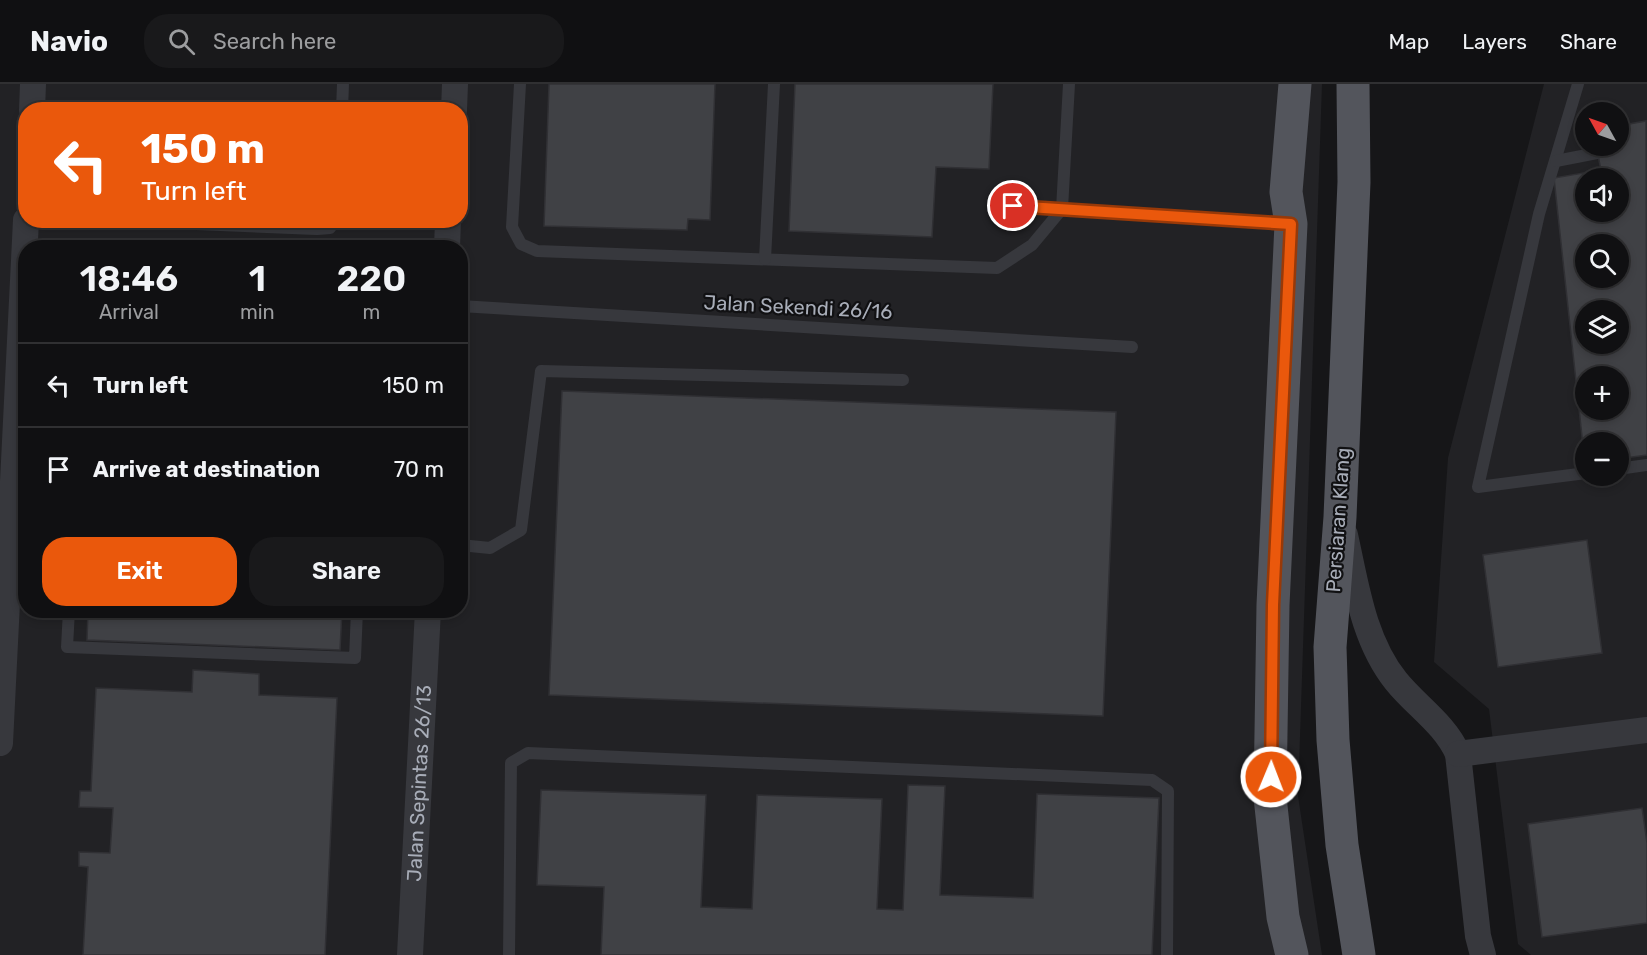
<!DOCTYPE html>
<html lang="en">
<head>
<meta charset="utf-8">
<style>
  body { margin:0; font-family:Rubik,sans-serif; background:#19191b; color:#f1f3f6; height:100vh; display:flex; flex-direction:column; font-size:22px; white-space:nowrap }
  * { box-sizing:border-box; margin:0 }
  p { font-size:20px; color:#9c9d9f }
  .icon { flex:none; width:33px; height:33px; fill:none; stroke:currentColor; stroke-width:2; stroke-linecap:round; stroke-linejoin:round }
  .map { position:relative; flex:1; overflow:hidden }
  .side { position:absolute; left:18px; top:156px; width:450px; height:378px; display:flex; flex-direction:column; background:#101012; border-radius:24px; box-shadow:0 3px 9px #0003,0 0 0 2px #303032 }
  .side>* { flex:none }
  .hud { position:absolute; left:18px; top:18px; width:450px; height:126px; border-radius:24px; box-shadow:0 3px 9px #0003,0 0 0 2px #303032; background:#ea580c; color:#fff; overflow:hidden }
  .needle { width:39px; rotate:310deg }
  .buttons { position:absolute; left:1575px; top:18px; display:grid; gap:12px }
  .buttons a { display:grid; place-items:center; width:54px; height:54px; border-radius:50%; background:#101012; box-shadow:0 3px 9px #0003,0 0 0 2px #303032; font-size:30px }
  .pin { position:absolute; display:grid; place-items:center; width:51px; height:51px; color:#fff; margin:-26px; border:3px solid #fff; border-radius:50%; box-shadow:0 2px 6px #0007 }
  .me { position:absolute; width:66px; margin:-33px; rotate:1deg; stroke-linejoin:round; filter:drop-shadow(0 0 4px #0008) }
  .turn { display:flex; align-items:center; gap:21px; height:126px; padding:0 24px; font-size:27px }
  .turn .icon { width:78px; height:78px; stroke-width:2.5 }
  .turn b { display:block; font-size:42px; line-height:51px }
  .eta { display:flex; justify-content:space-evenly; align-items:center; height:102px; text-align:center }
  .eta b { font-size:36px; font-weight:600; line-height:42px }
  .action { display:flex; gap:12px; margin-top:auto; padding:12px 24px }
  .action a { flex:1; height:69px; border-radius:24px; background:#ea580c; color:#fff; font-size:24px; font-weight:600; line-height:69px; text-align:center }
  .action a+a { background:#19191b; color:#f1f3f6 }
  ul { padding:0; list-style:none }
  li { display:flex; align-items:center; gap:18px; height:84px; padding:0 24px; border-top:2px solid #303032 }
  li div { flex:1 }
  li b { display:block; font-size:22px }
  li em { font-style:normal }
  header { display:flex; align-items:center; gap:36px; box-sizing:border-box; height:84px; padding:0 30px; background:#101012; border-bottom:2px solid #303032 }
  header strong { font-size:28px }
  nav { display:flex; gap:33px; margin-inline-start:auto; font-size:21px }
  .search { width:420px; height:54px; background:#19191b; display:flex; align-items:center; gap:15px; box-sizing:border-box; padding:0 21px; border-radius:24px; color:#9c9d9f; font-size:22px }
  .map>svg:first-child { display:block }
</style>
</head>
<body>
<header>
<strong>Navio</strong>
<div class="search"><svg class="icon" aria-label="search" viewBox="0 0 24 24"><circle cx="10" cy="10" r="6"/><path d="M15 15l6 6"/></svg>Search here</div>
<nav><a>Map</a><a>Layers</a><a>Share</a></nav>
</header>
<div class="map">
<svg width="1647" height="871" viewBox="0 0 1647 871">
  <rect width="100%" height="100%" fill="#161618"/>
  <!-- built -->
  <g fill="#222225" fill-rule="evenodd">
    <path d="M0,0H1322L1298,712L1322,871H0ZM26,26H460V136H26ZM26,164H460V526H26Z"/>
    <path d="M1544,0H1647V871H1531L1518,860L1489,625L1434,578L1448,374ZM1586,28H1618V62H1586ZM1586,94H1618V128H1586ZM1586,160H1618V194H1586ZM1586,226H1618V260H1586ZM1586,292H1618V326H1586ZM1586,358H1618V392H1586Z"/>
  </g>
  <!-- building -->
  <g fill="#404145" stroke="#303034" stroke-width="1.5" fill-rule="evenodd">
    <polygon points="549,0 715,0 710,136 688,135 687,146 544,142"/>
    <polygon points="795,0 993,0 989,85 936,83 932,153 789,147"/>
    <path d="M1646,37L1647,371L1618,375V358H1586L1585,380L1554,94L1601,86L1596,62H1618V42ZM1586,94H1618V128H1586ZM1586,160H1618V194H1586ZM1586,226H1618V260H1586ZM1586,292H1618V326H1586Z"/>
    <polygon points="562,307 1116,328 1103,632 549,611"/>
    <polygon points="1587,456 1602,569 1498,583 1483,471"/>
    <polygon points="88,526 342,526 340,566 87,556"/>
    <polygon points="193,586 259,590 259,611 337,614 325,871 83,871 88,783 79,782 79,768 110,769 113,724 79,723 80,707 91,707 96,604 192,608"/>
    <polygon points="908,701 945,702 940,811 1033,814 1037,710 1159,714 1152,871 601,871 604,803 537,801 541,706 706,711 701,823 752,825 757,711 882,715 877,825 903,826"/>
    <polygon points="1642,724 1647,759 1647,839 1542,853 1528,740"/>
  </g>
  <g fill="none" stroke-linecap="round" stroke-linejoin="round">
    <!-- service -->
    <g stroke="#37383d" stroke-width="12">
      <polyline points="520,0 512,143 521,160 537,167 997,184 1032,161 1062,125 1069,0"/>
      <polyline points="1578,0 1539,130 1478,403 1586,389"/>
      <polyline points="342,26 343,0"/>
      <polyline points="1556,77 1597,69"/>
      <polyline points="1013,122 1290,140"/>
      <polyline points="101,136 317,145 330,144 335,136"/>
      <polyline points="765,175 774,0"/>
      <polyline points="460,222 1132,263"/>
      <polyline points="1618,385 1647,381"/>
      <polyline points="460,461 490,464 521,446 541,287 903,296"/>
      <polyline points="69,526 67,563 355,574 357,526"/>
      <polyline points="509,871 511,679 528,669 1152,696 1168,707 1167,871"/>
    </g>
    <!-- minor -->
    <g stroke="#37383d" stroke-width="26">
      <polyline points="32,26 33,0"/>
      <polyline points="454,26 455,0"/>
      <polyline points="447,164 448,136"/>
      <path d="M1345,451C1356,500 1363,556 1396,597C1416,622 1445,640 1458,670L1478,852L1483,871"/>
      <polyline points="0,659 26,136"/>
      <polyline points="1458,670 1647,646"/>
      <path id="s1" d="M410,871L428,526"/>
    </g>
    <!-- primary -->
    <g stroke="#53555c" stroke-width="33">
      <polyline points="1353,0 1354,98 1340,433 1330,563 1333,656 1342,761 1359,871"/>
      <polyline points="1292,871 1283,833 1270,713 1273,521 1291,140 1286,108 1295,0"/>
    </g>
  </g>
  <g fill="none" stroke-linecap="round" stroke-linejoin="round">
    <!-- route casing -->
    <g stroke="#983908" stroke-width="15">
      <polyline id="route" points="1013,122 1291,140 1273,521 1271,693"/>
    </g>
    <!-- route -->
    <use href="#route" stroke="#ea580c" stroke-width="10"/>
  </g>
  <g text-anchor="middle" stroke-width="4.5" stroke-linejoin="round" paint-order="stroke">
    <!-- street labels -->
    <g font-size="20" fill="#a8adb8" stroke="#111113">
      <text transform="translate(798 223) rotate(3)" y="7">Jalan Sekendi 26/16</text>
      <text transform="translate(1338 436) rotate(-86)" y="7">Persiaran Klang</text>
      <text dy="7" stroke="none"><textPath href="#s1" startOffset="172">Jalan Sepintas 26/13</textPath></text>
    </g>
  </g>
</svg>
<div class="buttons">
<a><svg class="needle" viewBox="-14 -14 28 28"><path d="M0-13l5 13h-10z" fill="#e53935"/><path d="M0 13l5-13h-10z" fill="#9c9d9f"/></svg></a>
<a><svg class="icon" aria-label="sound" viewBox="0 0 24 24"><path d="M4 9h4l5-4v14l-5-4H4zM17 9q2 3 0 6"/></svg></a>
<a><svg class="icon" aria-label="search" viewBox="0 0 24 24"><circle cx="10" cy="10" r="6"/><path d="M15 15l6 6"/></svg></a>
<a><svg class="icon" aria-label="layers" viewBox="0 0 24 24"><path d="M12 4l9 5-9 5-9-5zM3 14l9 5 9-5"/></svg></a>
<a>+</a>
<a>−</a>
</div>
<div class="pin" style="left:1013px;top:122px;background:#d93025"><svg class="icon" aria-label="arrive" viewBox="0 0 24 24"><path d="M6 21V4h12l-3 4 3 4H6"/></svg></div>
<svg class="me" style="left:1271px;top:693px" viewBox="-20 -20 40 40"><circle r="17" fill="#ea580c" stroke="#fff" stroke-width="3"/><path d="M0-11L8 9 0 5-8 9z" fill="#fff"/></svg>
<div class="hud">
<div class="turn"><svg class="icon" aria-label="left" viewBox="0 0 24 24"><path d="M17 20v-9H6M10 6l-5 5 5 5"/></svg><div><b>150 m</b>Turn left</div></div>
</div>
<section class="side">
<div class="eta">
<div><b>18:46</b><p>Arrival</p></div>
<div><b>1</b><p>min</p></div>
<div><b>220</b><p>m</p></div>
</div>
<ul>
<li><svg class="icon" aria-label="left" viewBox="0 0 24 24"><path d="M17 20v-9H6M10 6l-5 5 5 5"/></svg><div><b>Turn left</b></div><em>150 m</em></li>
<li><svg class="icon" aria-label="arrive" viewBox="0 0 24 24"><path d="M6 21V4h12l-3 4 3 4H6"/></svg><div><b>Arrive at destination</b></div><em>70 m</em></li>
</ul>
<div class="action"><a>Exit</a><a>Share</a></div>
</section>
</div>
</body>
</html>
